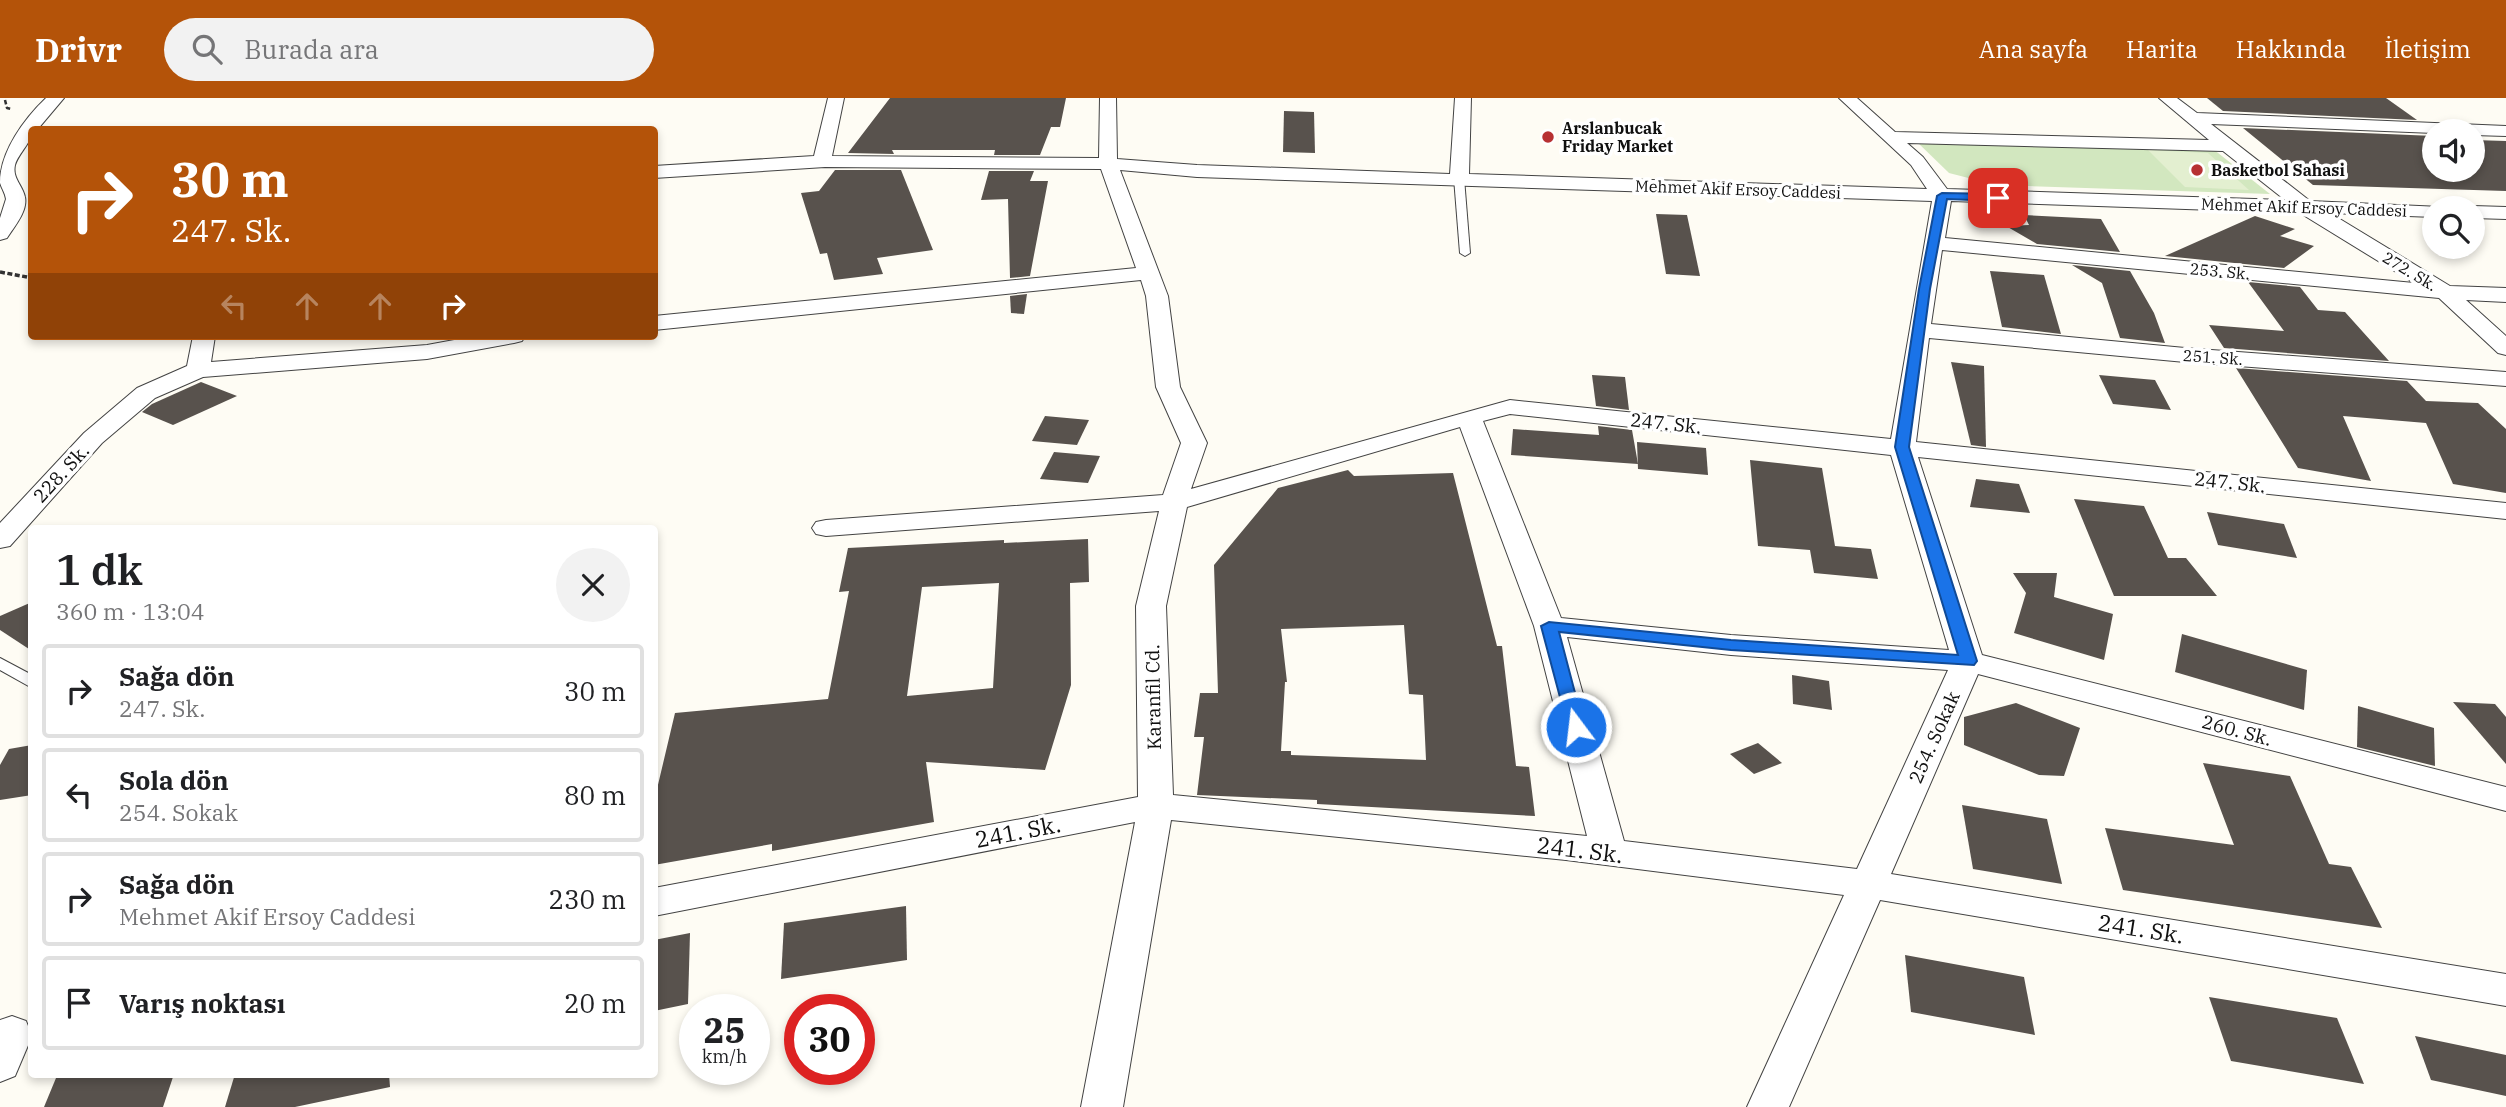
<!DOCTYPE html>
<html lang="tr">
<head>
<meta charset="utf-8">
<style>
  body { margin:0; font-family:"IBM Plex Serif",serif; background:#f2f2f2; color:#202124; height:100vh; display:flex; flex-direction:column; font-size:26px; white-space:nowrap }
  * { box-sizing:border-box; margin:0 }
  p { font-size:23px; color:#757577 }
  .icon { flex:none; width:38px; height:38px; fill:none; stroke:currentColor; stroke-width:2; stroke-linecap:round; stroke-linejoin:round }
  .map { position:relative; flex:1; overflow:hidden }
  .side { position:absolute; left:28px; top:427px; width:630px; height:553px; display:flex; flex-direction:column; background:#fff; border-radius:7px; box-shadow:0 4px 10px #0003 }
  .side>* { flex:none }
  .hud { position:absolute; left:28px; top:28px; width:630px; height:214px; border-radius:7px; box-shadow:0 4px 10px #0003; background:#b45309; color:#fff; overflow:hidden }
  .controls { position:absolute; left:2422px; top:21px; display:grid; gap:14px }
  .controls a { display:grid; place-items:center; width:63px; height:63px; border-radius:50%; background:#fff; box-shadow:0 4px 10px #0003; font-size:35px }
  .speed { position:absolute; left:679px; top:896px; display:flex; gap:14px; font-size:35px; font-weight:700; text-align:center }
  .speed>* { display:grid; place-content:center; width:91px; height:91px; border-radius:50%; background:#fff; box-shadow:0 4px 10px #0003; line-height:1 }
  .speed small { font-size:18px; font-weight:400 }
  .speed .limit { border:10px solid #d22; background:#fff; color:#111 }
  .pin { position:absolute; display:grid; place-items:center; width:60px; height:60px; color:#fff; margin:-30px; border-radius:14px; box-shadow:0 4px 10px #0006 }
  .me { position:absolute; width:77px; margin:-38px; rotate:345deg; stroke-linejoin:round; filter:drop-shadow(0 0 5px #0008) }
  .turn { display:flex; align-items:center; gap:24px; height:147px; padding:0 28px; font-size:32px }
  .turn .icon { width:91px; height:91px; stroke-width:2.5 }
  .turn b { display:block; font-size:49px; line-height:60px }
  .lanes { display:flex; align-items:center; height:66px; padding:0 28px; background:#0003; justify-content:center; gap:35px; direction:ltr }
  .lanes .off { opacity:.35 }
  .round { display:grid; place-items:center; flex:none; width:74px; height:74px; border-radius:37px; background:#f2f2f2 }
  .summary { display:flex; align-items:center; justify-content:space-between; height:119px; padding:0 28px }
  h1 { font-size:42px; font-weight:600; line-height:52px }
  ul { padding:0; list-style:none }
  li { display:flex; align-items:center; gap:21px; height:94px; margin:0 14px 10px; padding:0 14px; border:4px solid #e0e0e0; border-radius:7px }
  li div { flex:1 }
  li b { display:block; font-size:26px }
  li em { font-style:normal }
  header { display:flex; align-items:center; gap:42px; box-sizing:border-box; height:98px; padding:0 35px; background:#b45309; color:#fff }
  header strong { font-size:33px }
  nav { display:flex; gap:38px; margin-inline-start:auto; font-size:24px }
  .search { width:490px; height:63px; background:#f2f2f2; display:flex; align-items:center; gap:18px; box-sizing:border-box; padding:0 24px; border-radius:38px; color:#757577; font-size:26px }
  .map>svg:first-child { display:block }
</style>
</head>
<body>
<header>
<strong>Drivr</strong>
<div class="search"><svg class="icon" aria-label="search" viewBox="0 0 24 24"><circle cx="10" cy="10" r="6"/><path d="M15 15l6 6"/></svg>Burada ara</div>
<nav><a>Ana sayfa</a><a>Harita</a><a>Hakkında</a><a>İletişim</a></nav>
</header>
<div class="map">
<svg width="2506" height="1009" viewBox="0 0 2506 1009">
  <rect width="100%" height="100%" fill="#fefcf4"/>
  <!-- green -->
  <polygon fill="#d2e7bf" points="1916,43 2213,51 2270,96 2028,88 1984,84 1949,75"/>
  <!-- pitch -->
  <polygon fill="#e3efd0" points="2148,52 2208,55 2249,92 2185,89"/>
  <!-- building -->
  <g fill="#58524d" fill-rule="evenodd">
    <polygon points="890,0 1066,0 1060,29 1051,29 1040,57 994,57 995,52 892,52 894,56 848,55"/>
    <polygon points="2207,0 2386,0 2417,22 2223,13"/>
    <polygon points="1284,13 1314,14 1315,55 1283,54"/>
    <polygon points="2243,30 2434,38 2434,72 2473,72 2473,42 2506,43 2506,93 2313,87"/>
    <polygon points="835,72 901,72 933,152 877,160 883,176 834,182 827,155 820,156 801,95 819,93"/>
    <polygon points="989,73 1034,73 1030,83 1048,83 1030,178 1010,180 1008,101 981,102"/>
    <polygon points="1656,116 1687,117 1700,178 1666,176"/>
    <polygon points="2024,117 2101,121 2120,154 2037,146 2006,128 2029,127"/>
    <polygon points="2255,118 2295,131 2280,138 2314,148 2284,170 2165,158"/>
    <polygon points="2072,167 2130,173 2154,215 2165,245 2120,240 2102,185"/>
    <polygon points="1990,173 2044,177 2061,236 2002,229"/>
    <polygon points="2248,184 2300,189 2318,212 2345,214 2389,263 2224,250 2209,227 2284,233"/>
    <polygon points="1027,196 1024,216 1011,215 1010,198"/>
    <polygon points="1951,264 1984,268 1986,349 1971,347"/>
    <polygon points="2236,270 2407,283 2426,303 2478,305 2506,331 2506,395 2453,386 2426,325 2343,318 2371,383 2298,370"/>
    <polygon points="1592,277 1625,279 1629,312 1596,308"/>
    <polygon points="2099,277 2155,282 2171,312 2113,306"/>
    <polygon points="201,284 237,298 173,327 142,314 152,306"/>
    <polygon points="1045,318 1089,322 1077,347 1032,343"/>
    <polygon points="1598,328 1632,332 1638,366 1511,357 1513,331 1599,337"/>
    <polygon points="1637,344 1706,350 1708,377 1638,371"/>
    <polygon points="1054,354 1100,358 1088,385 1040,381"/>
    <polygon points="1750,362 1822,370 1835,448 1871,451 1878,481 1814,475 1810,452 1758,448"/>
    <path d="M1348,372L1354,378L1453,375L1497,548H1502L1516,668L1529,669L1535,718L1317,706V702L1197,697L1204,639H1194L1200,595H1218L1214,467L1278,390ZM1404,527L1409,596L1423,597L1426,662L1291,657V653H1281L1285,584H1287L1281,531Z"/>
    <polygon points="1976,381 2019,386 2030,415 1970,409"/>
    <polygon points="2074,401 2144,408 2168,460 2186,460 2217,498 2114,498"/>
    <polygon points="2207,414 2284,426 2297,460 2218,447"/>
    <path d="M1088,441L1089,484L1070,485L1071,587L1045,672L926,664L934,724L772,753V746L654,767L657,691L675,615L828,601L849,493L839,494L848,450L1004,442V445ZM999,485L993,590L907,598L922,489Z"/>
    <polygon points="2013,475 2057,475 2054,499 2113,516 2104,562 2014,535 2026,495"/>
    <polygon points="32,504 32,553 0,532 0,518"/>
    <polygon points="2182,536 2307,572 2304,612 2175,574"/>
    <polygon points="1792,577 1829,583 1832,612 1793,606"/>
    <polygon points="2453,604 2495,606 2506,619 2506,666"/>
    <polygon points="2016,605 2080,630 2064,678 2039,677 1964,647 1964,619"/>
    <polygon points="2358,608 2434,630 2435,668 2357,649"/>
    <polygon points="1758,645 1782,665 1754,676 1730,656"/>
    <polygon points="32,647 32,697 0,702 0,667 9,651"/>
    <polygon points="2203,665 2290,678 2329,766 2351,769 2382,830 2123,792 2105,730 2234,747"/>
    <polygon points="1962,707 2047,721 2062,786 1973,771"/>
    <polygon points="906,808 907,862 781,881 784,825"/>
    <polygon points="690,835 688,906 654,913 654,842"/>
    <polygon points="1905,857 2024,879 2035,937 1911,914"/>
    <polygon points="2209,899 2337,920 2364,986 2231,963"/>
    <polygon points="2415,938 2506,957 2506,998 2431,982"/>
    <polygon points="73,976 174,976 163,1009 44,1009 56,980"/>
    <polygon points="235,976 389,976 390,989 295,1009 225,1009"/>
  </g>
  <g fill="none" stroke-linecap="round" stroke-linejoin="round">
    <!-- lane casing -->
    <g stroke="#434343" stroke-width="2">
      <g id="lane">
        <polygon points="1459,77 1464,80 1470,155 1465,158 1460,155 1454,80"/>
        <polygon points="0,560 32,577 32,590 0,572"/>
      </g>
    </g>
    <!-- street casing -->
    <g stroke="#434343" stroke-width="2">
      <g id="street">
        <path d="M46,0H64L37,32H32C32,45 19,54 15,67C12,80 23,88 25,99C28,113 14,129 7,140L0,142V120L6,101C5,95 2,91 0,85C0,53 25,20 46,0Z"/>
        <path d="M828,0H844L832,58L1099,60L1100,0H1116L1117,61L1197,67L1450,76L1455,0H1471L1469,76L1927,91L1911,67L1839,0H1857L1895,34L2209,42L2159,0H2177L2197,15L2506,28V38L2473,37V33L2434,35L2211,26L2310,103L2441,109L2434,110V119L2330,115L2450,188L2506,190V204L2466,202L2506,238V257L2498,255L2439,200L1942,152L1931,226L2185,250L2506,274V288L2185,264L1929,240L1916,344L2506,405V421L1918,359L1982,557L2506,689V713L1978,576L1891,776L2506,876V908L1880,802L1789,1009H1747L1844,797L1566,762L1171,722L1123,1009H1081L1135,724L654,818V790L1138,699L1136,508L1159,413L826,438L816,436L812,430L816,424L826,422L1163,397L1181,345L1156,289L1146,198L1141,182L654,232V218L1136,170L1101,71L825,69L654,80V68L814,58ZM1907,45L2223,53L2285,102L1947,91L1923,59ZM1120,72L1197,79L1932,103L1891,341L1510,302L1191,391L1207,345L1180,289L1168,198ZM1951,103L2300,115L2414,185L1945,140ZM1510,316L1891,357L1949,552L1731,537L1561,520L1483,323ZM1460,329L1534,528L1587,738L1173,697L1166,508L1187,409ZM1567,539L1731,557L1948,572L1857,771L1624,743Z"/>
        <polygon points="2473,108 2506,109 2506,121 2473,120 2473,110 2466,110"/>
        <polygon points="193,238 215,238 211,264 427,247 476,238 525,238 522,243 514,245 427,261 203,279 155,300 102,345 10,448 0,450 0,425 84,335 137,290 187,268"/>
        <polygon points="12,918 26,923 32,938 15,978 0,984 0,922"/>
      </g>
    </g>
    <!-- path-far1 -->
    <polyline stroke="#323232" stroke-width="2.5" stroke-dasharray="4.5 2.5" stroke-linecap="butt" points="5,2 7,10 11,11"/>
    <!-- path -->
    <polyline stroke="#323232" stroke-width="3.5" stroke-dasharray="5 2.5" stroke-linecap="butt" points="0,174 32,180"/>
    <!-- lane -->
    <use href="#lane" fill="#fff" fill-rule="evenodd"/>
    <!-- street -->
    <use href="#street" fill="#fff" fill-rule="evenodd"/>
  </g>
  <!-- route -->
  <polygon fill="#1a73e8" stroke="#114b97" stroke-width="2" points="1942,95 1998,96 2003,100 1998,103 1947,101 1930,191 1909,349 1977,563 1974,567 1731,552 1559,534 1584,629 1576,635 1569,633 1541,528 1549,524 1731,542 1958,557 1895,349 1919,191 1937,98"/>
  <!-- markers -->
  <g fill="#b73133" stroke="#fff" stroke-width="2.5">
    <circle cx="1548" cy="39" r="7"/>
    <circle cx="2197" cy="72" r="7"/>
  </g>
  <g text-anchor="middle" stroke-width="7" stroke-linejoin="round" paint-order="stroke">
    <!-- far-poi labels -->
    <g font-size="16" font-weight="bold" fill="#101010" stroke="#fff" text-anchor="start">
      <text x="1562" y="36">Arslanbucak<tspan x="1562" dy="18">Friday Market</tspan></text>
      <text x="2211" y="78">Basketbol Sahasi</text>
    </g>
    <!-- far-street labels -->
    <g font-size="16" fill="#101010" stroke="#fff">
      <text transform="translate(1738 91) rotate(2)" y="6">Mehmet Akif Ersoy Caddesi</text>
      <text transform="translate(2304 109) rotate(2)" y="6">Mehmet Akif Ersoy Caddesi</text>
      <text transform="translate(2220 173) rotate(5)" y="6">253. Sk.</text>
      <text transform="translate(2410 173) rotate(31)" y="6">272. Sk.</text>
      <text transform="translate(2213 259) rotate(4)" y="6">251. Sk.</text>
    </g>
    <!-- street labels -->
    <g font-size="19" fill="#101010" stroke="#fff">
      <text transform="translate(1666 325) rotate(6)" y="7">247. Sk.</text>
      <text transform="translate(61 375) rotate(-47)" y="7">228. Sk.</text>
      <text transform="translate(2230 384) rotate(6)" y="7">247. Sk.</text>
      <text transform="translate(1153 599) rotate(-91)" y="7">Karanfil Cd.</text>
      <text transform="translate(2237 632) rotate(15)" y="7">260. Sk.</text>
      <text transform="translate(1934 639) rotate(-66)" y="7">254. Sokak</text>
    </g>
    <!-- near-street labels -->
    <g font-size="23" fill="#101010" stroke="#fff">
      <text transform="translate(1018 734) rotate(-11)" y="8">241. Sk.</text>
      <text transform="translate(1580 752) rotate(7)" y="8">241. Sk.</text>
      <text transform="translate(2141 831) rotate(9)" y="8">241. Sk.</text>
    </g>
  </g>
</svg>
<div class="controls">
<a><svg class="icon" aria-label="sound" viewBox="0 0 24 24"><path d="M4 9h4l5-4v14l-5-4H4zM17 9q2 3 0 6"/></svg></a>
<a><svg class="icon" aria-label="search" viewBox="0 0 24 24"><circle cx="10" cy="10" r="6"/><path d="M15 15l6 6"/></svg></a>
</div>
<div class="speed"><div>25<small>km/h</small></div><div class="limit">30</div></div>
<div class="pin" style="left:1998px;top:100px;background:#d93025"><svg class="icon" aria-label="arrive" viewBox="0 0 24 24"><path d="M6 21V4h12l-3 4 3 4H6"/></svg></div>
<svg class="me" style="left:1576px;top:629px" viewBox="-20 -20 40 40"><circle r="17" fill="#1a73e8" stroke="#fff" stroke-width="3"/><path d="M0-11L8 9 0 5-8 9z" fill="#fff"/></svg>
<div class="hud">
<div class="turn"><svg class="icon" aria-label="right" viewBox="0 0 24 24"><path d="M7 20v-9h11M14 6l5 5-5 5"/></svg><div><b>30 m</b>247. Sk.</div></div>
<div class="lanes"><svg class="icon off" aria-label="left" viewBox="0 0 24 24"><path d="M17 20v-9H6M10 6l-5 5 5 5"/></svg><svg class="icon off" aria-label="ahead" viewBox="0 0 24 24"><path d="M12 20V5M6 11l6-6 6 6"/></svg><svg class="icon off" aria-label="ahead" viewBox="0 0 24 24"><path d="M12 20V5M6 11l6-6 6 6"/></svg><svg class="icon" aria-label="right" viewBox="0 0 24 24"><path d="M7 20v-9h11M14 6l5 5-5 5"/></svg></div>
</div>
<section class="side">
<div class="summary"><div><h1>1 dk</h1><p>360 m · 13:04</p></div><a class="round"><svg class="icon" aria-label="close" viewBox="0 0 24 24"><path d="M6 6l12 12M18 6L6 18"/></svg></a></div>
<ul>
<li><svg class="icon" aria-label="right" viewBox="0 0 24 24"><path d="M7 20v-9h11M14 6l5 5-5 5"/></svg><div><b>Sağa dön</b><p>247. Sk.</p></div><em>30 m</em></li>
<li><svg class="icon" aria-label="left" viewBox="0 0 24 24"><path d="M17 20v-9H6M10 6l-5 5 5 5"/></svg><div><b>Sola dön</b><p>254. Sokak</p></div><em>80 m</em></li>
<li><svg class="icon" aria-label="right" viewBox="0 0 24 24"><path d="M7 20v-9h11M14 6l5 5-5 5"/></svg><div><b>Sağa dön</b><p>Mehmet Akif Ersoy Caddesi</p></div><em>230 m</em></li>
<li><svg class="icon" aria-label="arrive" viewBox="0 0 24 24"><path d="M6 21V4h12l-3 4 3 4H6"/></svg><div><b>Varış noktası</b></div><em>20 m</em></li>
</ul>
</section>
</div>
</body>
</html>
